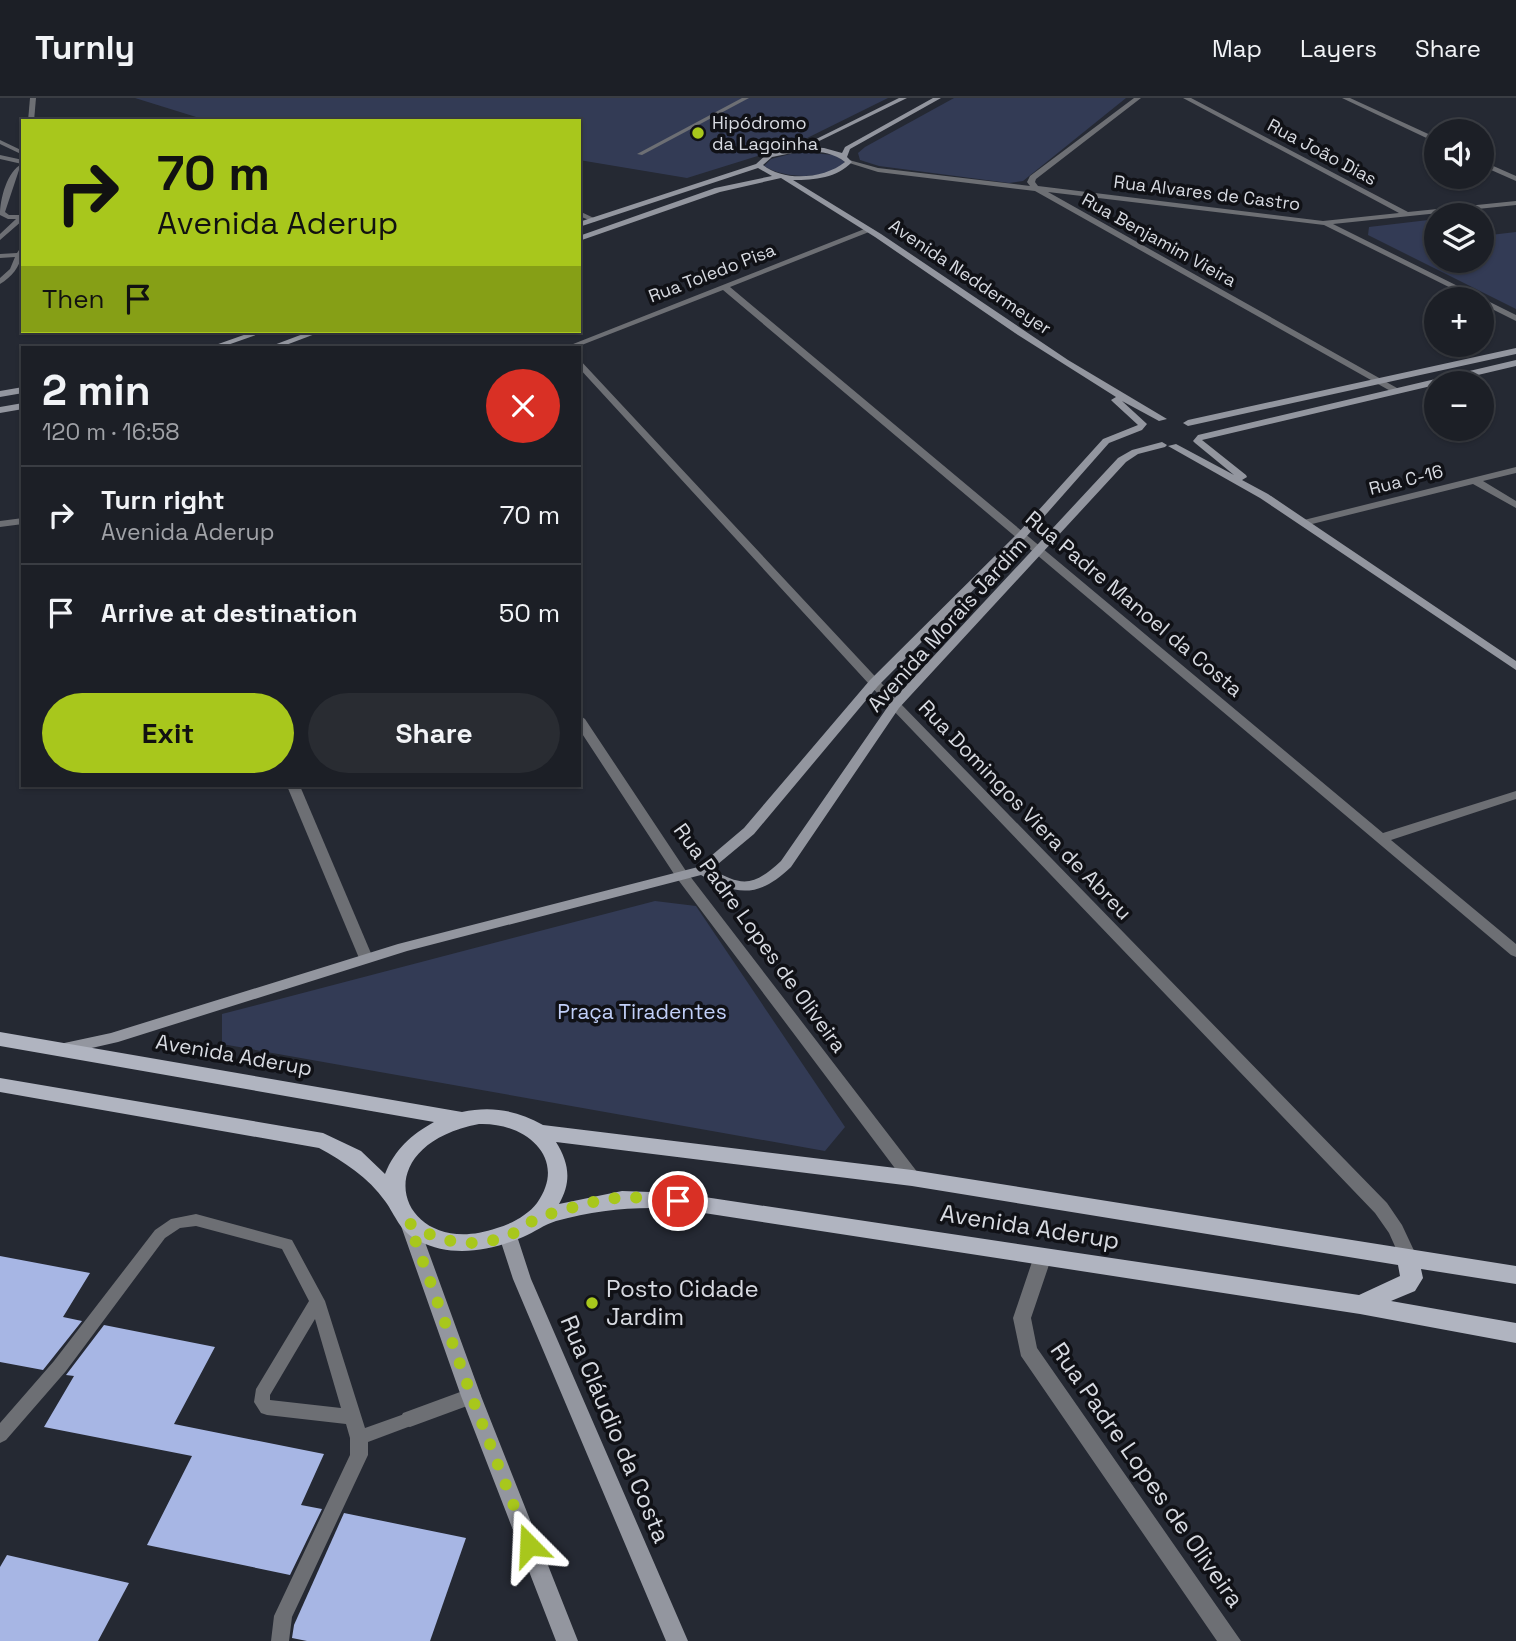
<!DOCTYPE html>
<html lang="en">
<head>
<meta charset="utf-8">
<style>
  body { margin:0; font-family:"Space Grotesk",sans-serif; background:#292c32; color:#f1f3f6; height:100vh; display:flex; flex-direction:column; font-size:26px; white-space:nowrap }
  * { box-sizing:border-box; margin:0 }
  p { font-size:23px; color:#a0a2a7 }
  .icon { flex:none; width:38px; height:38px; fill:none; stroke:currentColor; stroke-width:2; stroke-linecap:round; stroke-linejoin:round }
  .map { position:relative; flex:1; overflow:hidden }
  .panel { position:absolute; left:21px; top:248px; width:560px; height:441px; display:flex; flex-direction:column; background:#1c1f26; border-radius:0px; box-shadow:0 2px 5px #0004,0 0 0 2px #3a3d43 }
  .panel>* { flex:none }
  .guide { position:absolute; left:21px; top:21px; width:560px; height:214px; border-radius:0px; box-shadow:0 2px 5px #0004,0 0 0 2px #3a3d43; background:#a8c71c; color:#111; overflow:hidden }
  .controls { position:absolute; left:1424px; top:21px; display:grid; gap:14px }
  .controls a { display:grid; place-items:center; width:70px; height:70px; border-radius:50%; background:#1c1f26; box-shadow:0 2px 5px #0004,0 0 0 2px #3a3d43; font-size:35px }
  .pin { position:absolute; display:grid; place-items:center; width:60px; height:60px; color:#fff; margin:-30px; border:4px solid #fff; border-radius:50%; box-shadow:0 2px 7px #0007 }
  .me { position:absolute; width:77px; margin:-38px; rotate:339deg; stroke-linejoin:round; filter:drop-shadow(0 0 5px #0008) }
  .turn { display:flex; align-items:center; gap:24px; height:147px; padding:0 21px; font-size:32px }
  .turn .icon { width:91px; height:91px; stroke-width:2.5 }
  .turn b { display:block; font-size:49px; line-height:60px }
  .then { display:flex; align-items:center; height:66px; padding:0 21px; background:#0003; gap:14px; font-size:26px }
  .round { display:grid; place-items:center; flex:none; width:74px; height:74px; border-radius:37px; background:#292c32 }
  .head { display:flex; align-items:center; justify-content:space-between; height:119px; padding:0 21px }
  h1 { font-size:42px; font-weight:800; line-height:52px }
  .primary-button { display:flex; gap:14px; margin-top:auto; padding:14px 21px }
  .primary-button a { flex:1; height:80px; border-radius:42px; background:#a8c71c; color:#111; font-size:28px; font-weight:800; line-height:80px; text-align:center }
  .primary-button a+a { background:#292c32; color:#f1f3f6 }
  ul { padding:0; list-style:none }
  li { display:flex; align-items:center; gap:21px; height:98px; padding:0 21px; border-top:2px solid #3a3d43 }
  li div { flex:1 }
  li b { display:block; font-size:26px }
  li em { font-style:normal }
  header { display:flex; align-items:center; gap:42px; box-sizing:border-box; height:98px; padding:0 35px; background:#1c1f26; border-bottom:2px solid #3a3d43 }
  header strong { font-size:33px }
  nav { display:flex; gap:38px; margin-inline-start:auto; font-size:24px }
  .map>svg:first-child { display:block }
</style>
</head>
<body>
<header>
<strong>Turnly</strong>
<nav><a>Map</a><a>Layers</a><a>Share</a></nav>
</header>
<div class="map">
<svg width="1516" height="1543" viewBox="0 0 1516 1543">
  <rect width="100%" height="100%" fill="#252933"/>
  <!-- green -->
  <g fill="#333b55">
    <polygon points="135,0 888,0 793,47 687,80 579,62 579,23 209,23"/>
    <polygon points="954,0 1126,0 1023,83 1009,85 879,68 860,62 858,55 865,49"/>
    <path d="M798,54L835,57L845,64C827,83 785,81 764,68L771,61Z"/>
    <polygon points="1437,121 1437,163 1482,163 1482,138 1516,134 1516,211 1368,137 1369,129"/>
    <polygon points="655,803 696,808 845,1029 825,1053 222,946 222,916"/>
  </g>
  <!-- building -->
  <g fill="#a7b6e4">
    <polygon points="0,1158 90,1175 63,1219 82,1223 43,1272 0,1264"/>
    <polygon points="104,1227 215,1249 174,1326 324,1356 301,1407 322,1411 290,1477 147,1447 192,1358 44,1329 74,1278 66,1277"/>
    <polygon points="344,1415 466,1440 430,1543 307,1543 292,1540 294,1527"/>
    <polygon points="7,1457 129,1485 98,1543 0,1543 0,1469"/>
  </g>
  <g fill="none" stroke-linecap="round" stroke-linejoin="round">
    <!-- lane -->
    <g fill="#6d6f74" fill-rule="evenodd">
      <polygon points="30,0 36,0 34,23 28,23"/>
      <polygon points="742,0 749,0 642,57 637,56"/>
      <polygon points="0,42 23,53 23,57 0,46"/>
      <path d="M0,57L23,62V70L19,72L5,114L9,117H23V122L0,142V136L16,121H8L0,117C0,101 7,73 22,66L0,61Z"/>
      <polygon points="579,113 596,121 597,122 594,124 579,118"/>
      <path d="M23,146C23,164 15,177 0,186V180L10,171L15,159L0,160V156L17,155Z"/>
      <path d="M196,1116L292,1142L325,1203L365,1330L410,1314L416,1316L419,1321L416,1326L368,1344V1357L292,1519L289,1543H271L274,1518L350,1357V1340L346,1326L267,1317L261,1315L254,1304L256,1291L309,1203L282,1151L196,1128L180,1130L165,1140L66,1273L6,1342L0,1345V1325L54,1263L155,1132L171,1121ZM315,1221L341,1310L270,1302V1297Z"/>
    </g>
    <!-- street -->
    <g fill="#6d6f74" fill-rule="evenodd">
      <polygon points="1134,0 1141,0 1036,81 1035,84 1038,88 1323,123 1399,115 1183,0 1191,0 1408,114 1516,103 1516,107 1333,126 1516,217 1516,223 1482,206 1482,201 1473,201 1324,127 1048,94 1397,290 1397,294 1394,295 1035,93 878,74 846,64 849,62 878,70 1030,88 1027,84 1030,78"/>
      <polygon points="1342,0 1350,0 1437,40 1437,45"/>
      <polygon points="1482,63 1516,78 1516,83 1482,68"/>
      <polygon points="867,130 874,132 730,189 1383,735 1516,693 1516,701 1391,742 1516,846 1516,859 1511,857 723,192 574,250 563,250"/>
      <polygon points="579,261 899,604 1387,1105 1402,1127 1417,1159 1414,1164 1408,1166 1402,1164 1389,1135 1375,1115 891,610 579,270"/>
      <polygon points="1516,369 1516,375 1483,383 1516,403 1516,410 1473,386 1304,428 1299,425 1300,423"/>
      <polygon points="23,420 23,426 0,429 0,423"/>
      <polygon points="579,617 585,621 686,773 918,1075 921,1080 918,1085 912,1087 906,1085 676,779 579,631"/>
      <polygon points="287,688 300,688 373,860 371,864 361,864 359,860"/>
      <polygon points="1043,1151 1049,1153 1052,1158 1031,1220 1037,1250 1241,1543 1217,1543 1021,1258 1013,1220 1034,1158 1037,1153"/>
      <polygon points="471,1290 478,1292 481,1298 478,1304 410,1329 403,1327 400,1321 403,1315"/>
    </g>
    <!-- secondary -->
    <g fill="#93969f" fill-rule="evenodd">
      <path d="M899,0H907L807,49L824,50L842,55L845,49L933,0H941L850,51L847,59L852,64C837,80 815,82 793,82L881,136L1068,262L1167,321L1159,323L1122,303L1147,326L1142,332L1109,345L1026,439L878,588L754,736L712,771C743,790 755,787 781,763L891,604L1118,360L1132,352L1162,344L1167,347L1165,349L1138,356L1126,364L899,610L791,769C760,799 737,799 701,777L407,853L118,944L61,957L55,955L53,951L55,947L111,935L398,846L698,769L744,730L870,582L1018,435L1103,341L1138,327L1113,304L1111,302L1116,299L1015,235L875,139L781,80L720,94L579,143V138L715,90L772,78L758,70L579,129V124L756,66L767,56L798,50ZM797,54C814,53 831,53 845,64C824,81 784,84 763,67L772,59Z"/>
      <polygon points="255,233 267,233 219,250 207,250"/>
      <polygon points="311,233 323,233 278,250 266,250"/>
      <polygon points="1516,250 1516,256 1188,328 1183,325 1188,322"/>
      <polygon points="1516,262 1516,268 1202,342 1246,377 1247,379 1242,382 1268,396 1516,563 1516,572 1260,400 1168,348 1176,346 1234,377 1195,345 1193,343 1198,337"/>
      <polygon points="23,289 23,295 0,299 0,293"/>
      <polygon points="23,305 23,311 0,315 0,309"/>
      <polygon points="409,1118 415,1120 418,1125 481,1298 578,1543 556,1543 461,1298 400,1125 403,1120"/>
      <polygon points="508,1131 514,1133 517,1138 531,1181 688,1543 666,1543 513,1181 499,1138 502,1133"/>
    </g>
    <!-- primary -->
    <path fill="#b0b4c0" fill-rule="evenodd" d="M0,934L462,1014C491,1008 517,1012 543,1027L912,1072L1516,1168V1186L1421,1171L1423,1180L1415,1193L1391,1203L1516,1225V1245L1360,1216L678,1111C636,1108 597,1112 556,1123C543,1127 535,1134 523,1139C490,1153 452,1160 419,1143C399,1133 396,1118 385,1103C369,1080 343,1063 319,1050L0,994V980L323,1035L361,1053L385,1076C395,1051 411,1037 434,1024L0,948ZM479,1026C525,1024 569,1060 537,1105C528,1117 511,1126 497,1130C401,1164 359,1049 479,1026ZM556,1044L912,1088L1398,1167L1400,1178L1359,1197L678,1095L622,1093L559,1106C572,1083 569,1065 556,1044Z"/>
  </g>
  <g fill="none" stroke-linecap="round" stroke-linejoin="round">
    <!-- route -->
    <path stroke="#a8c71c" stroke-width="12" stroke-dasharray="0 21.6" d="M529,1447L473,1302L409,1125C440,1145 472,1151 507,1138C519,1134 528,1124 540,1119C558,1113 578,1108 597,1103C624,1097 651,1100 678,1103"/>
  </g>
  <!-- markers -->
  <g fill="#a8c71c" stroke="#101116" stroke-width="2.5">
    <circle cx="698" cy="35" r="7"/>
    <circle cx="592" cy="1205" r="7"/>
  </g>
  <g text-anchor="middle" stroke-width="7" stroke-linejoin="round" paint-order="stroke">
    <!-- far-poi labels -->
    <g font-size="18" fill="#d7dae1" stroke="#101116" text-anchor="start">
      <text x="712" y="31">Hipódromo<tspan x="712" dy="21">da Lagoinha</tspan></text>
    </g>
    <!-- far-street labels -->
    <g font-size="18" fill="#d7dae1" stroke="#101116">
      <text transform="translate(1322 54) rotate(28)" y="6">Rua João Dias</text>
      <text transform="translate(1207 95) rotate(7)" y="6">Rua Alvares de Castro</text>
      <text transform="translate(1159 142) rotate(29)" y="6">Rua Benjamim Vieira</text>
      <text transform="translate(712 175) rotate(-21)" y="6">Rua Toledo Pisa</text>
      <text transform="translate(970 179) rotate(34)" y="6">Avenida Neddermeyer</text>
      <text transform="translate(1406 382) rotate(-14)" y="6">Rua C-16</text>
    </g>
    <!-- street labels -->
    <g font-size="21" fill="#d7dae1" stroke="#101116">
      <text transform="translate(1134 506) rotate(40)" y="7">Rua Padre Manoel da Costa</text>
      <text transform="translate(947 527) rotate(-48)" y="7">Avenida Morais Jardim</text>
      <text transform="translate(1025 712) rotate(46)" y="7">Rua Domingos Viera de Abreu</text>
      <text transform="translate(760 840) rotate(54)" y="7">Rua Padre Lopes de Oliveira</text>
      <text transform="translate(234 957) rotate(10)" y="7">Avenida Aderup</text>
    </g>
    <!-- park labels -->
    <g font-size="21" fill="#c1cff8" stroke="#101116">
      <text x="642" y="921">Praça Tiradentes</text>
    </g>
    <!-- near-street labels -->
    <g font-size="24" fill="#d7dae1" stroke="#101116">
      <text transform="translate(1030 1129) rotate(9)" y="8">Avenida Aderup</text>
      <text transform="translate(615 1331) rotate(67)" y="8">Rua Cláudio da Costa</text>
      <text transform="translate(1147 1377) rotate(55)" y="8">Rua Padre Lopes de Oliveira</text>
    </g>
    <!-- near-poi labels -->
    <g font-size="24" fill="#d7dae1" stroke="#101116" text-anchor="start">
      <text x="606" y="1199">Posto Cidade<tspan x="606" dy="28">Jardim</tspan></text>
    </g>
  </g>
</svg>
<div class="controls">
<a><svg class="icon" aria-label="sound" viewBox="0 0 24 24"><path d="M4 9h4l5-4v14l-5-4H4zM17 9q2 3 0 6"/></svg></a>
<a><svg class="icon" aria-label="layers" viewBox="0 0 24 24"><path d="M12 4l9 5-9 5-9-5zM3 14l9 5 9-5"/></svg></a>
<a>+</a>
<a>−</a>
</div>
<div class="pin" style="left:678px;top:1103px;background:#d93025"><svg class="icon" aria-label="arrive" viewBox="0 0 24 24"><path d="M6 21V4h12l-3 4 3 4H6"/></svg></div>
<svg class="me" style="left:529px;top:1447px" viewBox="-20 -20 40 40"><path d="M0-17L14 15 0 8-14 15z" fill="#a8c71c" stroke="#fff" stroke-width="4"/></svg>
<div class="guide">
<div class="turn"><svg class="icon" aria-label="right" viewBox="0 0 24 24"><path d="M7 20v-9h11M14 6l5 5-5 5"/></svg><div><b>70 m</b>Avenida Aderup</div></div>
<div class="then">Then<svg class="icon" aria-label="arrive" viewBox="0 0 24 24"><path d="M6 21V4h12l-3 4 3 4H6"/></svg></div>
</div>
<section class="panel">
<div class="head"><div><h1>2 min</h1><p>120 m · 16:58</p></div><a class="round" style="background:#d93025;color:#fff"><svg class="icon" aria-label="close" viewBox="0 0 24 24"><path d="M6 6l12 12M18 6L6 18"/></svg></a></div>
<ul>
<li><svg class="icon" aria-label="right" viewBox="0 0 24 24"><path d="M7 20v-9h11M14 6l5 5-5 5"/></svg><div><b>Turn right</b><p>Avenida Aderup</p></div><em>70 m</em></li>
<li><svg class="icon" aria-label="arrive" viewBox="0 0 24 24"><path d="M6 21V4h12l-3 4 3 4H6"/></svg><div><b>Arrive at destination</b></div><em>50 m</em></li>
</ul>
<div class="primary-button"><a>Exit</a><a>Share</a></div>
</section>
</div>
</body>
</html>
